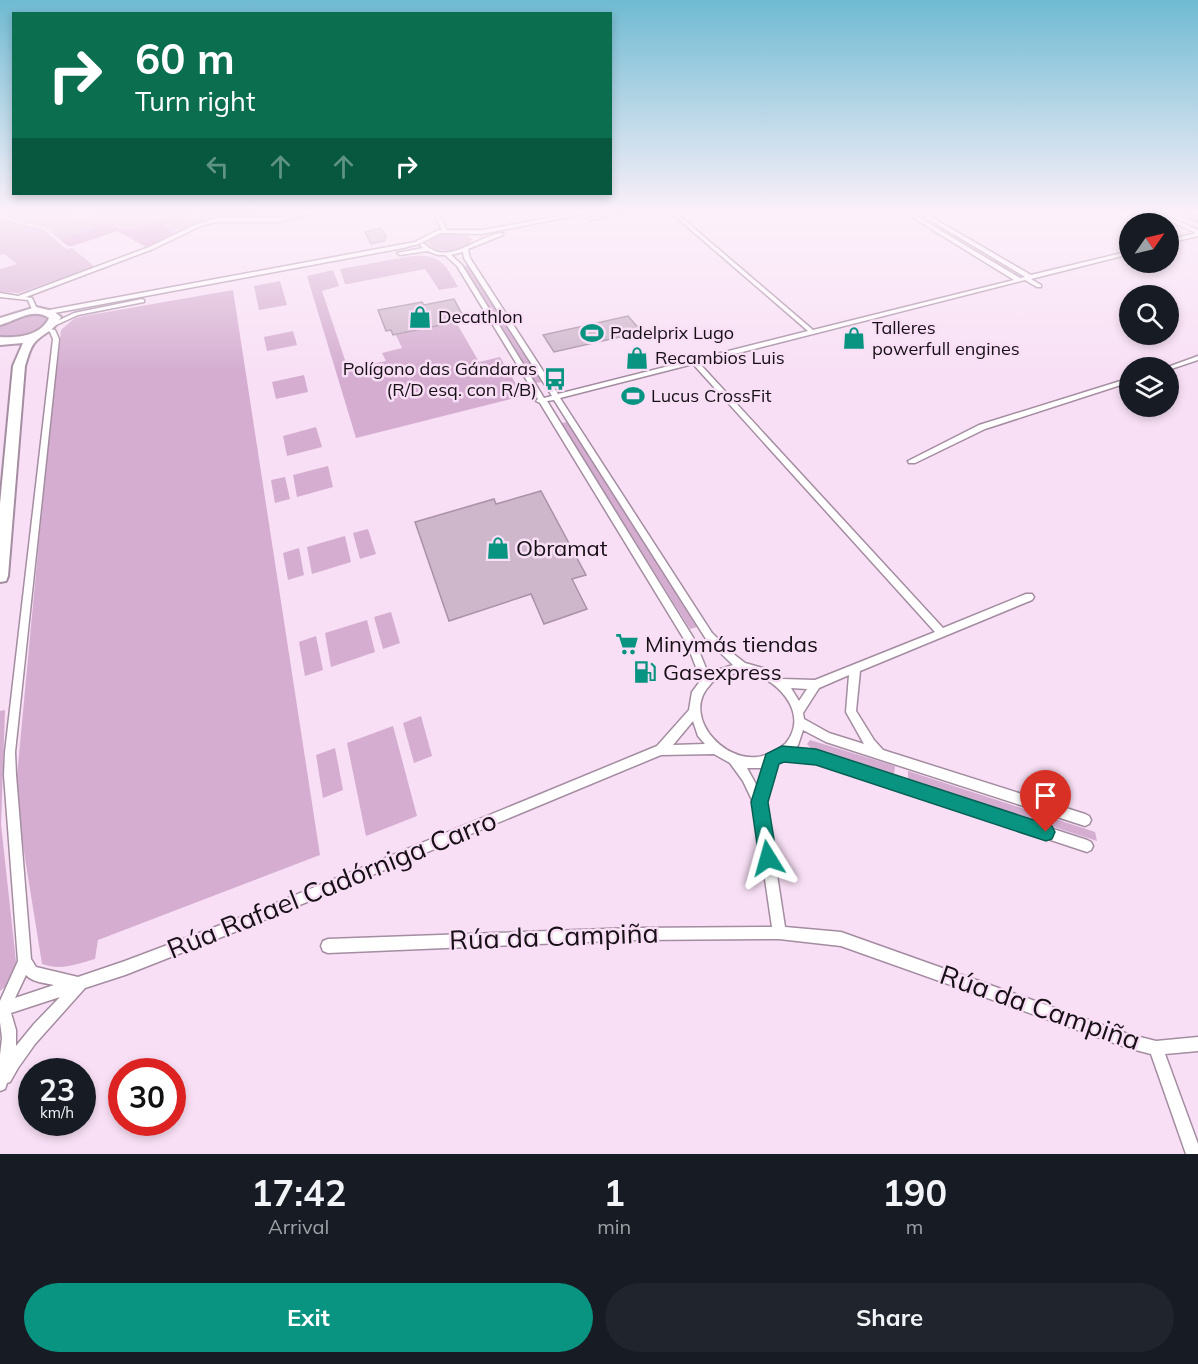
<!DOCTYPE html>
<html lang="en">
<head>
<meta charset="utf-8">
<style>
  body { margin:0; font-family:Mulish,sans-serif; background:#20242c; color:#f1f3f6; height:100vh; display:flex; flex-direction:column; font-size:22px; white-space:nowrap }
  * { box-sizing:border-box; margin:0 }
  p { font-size:20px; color:#9ea1a6 }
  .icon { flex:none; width:33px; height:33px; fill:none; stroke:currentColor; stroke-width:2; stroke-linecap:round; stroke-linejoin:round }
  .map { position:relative; height:1154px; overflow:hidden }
  .details { display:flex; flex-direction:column; background:#171b24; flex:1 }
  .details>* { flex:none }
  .banner { position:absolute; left:12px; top:12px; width:600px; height:183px; border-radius:0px; box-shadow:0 3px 9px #0003; background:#0b6e4f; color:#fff; overflow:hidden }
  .needle { width:39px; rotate:56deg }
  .controls { position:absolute; left:1119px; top:213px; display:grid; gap:12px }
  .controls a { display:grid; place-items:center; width:60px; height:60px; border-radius:50%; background:#171b24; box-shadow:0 3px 9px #0003; font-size:30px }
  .speed { position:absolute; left:18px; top:1058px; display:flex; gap:12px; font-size:30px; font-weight:700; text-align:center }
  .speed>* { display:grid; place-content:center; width:78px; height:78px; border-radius:50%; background:#171b24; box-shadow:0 3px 9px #0003; line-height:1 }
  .speed small { font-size:15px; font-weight:400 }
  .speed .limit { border:9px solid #d22; background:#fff; color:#111 }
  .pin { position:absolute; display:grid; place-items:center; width:51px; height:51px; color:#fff; margin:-62px -26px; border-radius:50% 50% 50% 0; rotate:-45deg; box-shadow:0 0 6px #0007 }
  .pin .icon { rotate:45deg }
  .me { position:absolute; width:66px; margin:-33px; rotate:352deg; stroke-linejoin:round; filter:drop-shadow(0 0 4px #0008) }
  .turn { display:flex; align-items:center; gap:21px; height:126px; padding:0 24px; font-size:27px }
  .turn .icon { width:78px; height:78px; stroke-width:2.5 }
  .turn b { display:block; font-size:42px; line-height:51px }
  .lanes { display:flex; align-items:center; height:57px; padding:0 24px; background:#0003; justify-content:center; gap:30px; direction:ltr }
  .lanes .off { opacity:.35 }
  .eta { display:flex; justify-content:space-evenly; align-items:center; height:102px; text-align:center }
  .eta b { font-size:36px; font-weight:700; line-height:42px }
  .action { display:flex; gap:12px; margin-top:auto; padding:12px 24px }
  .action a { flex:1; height:69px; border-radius:36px; background:#099481; color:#fff; font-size:24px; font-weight:700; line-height:69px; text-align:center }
  .action a+a { background:#20242c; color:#f1f3f6 }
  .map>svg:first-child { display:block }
</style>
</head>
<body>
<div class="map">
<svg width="1198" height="1154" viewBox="0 0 1198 1154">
  <rect width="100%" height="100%" fill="#f8dff5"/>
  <!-- green -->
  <g fill="#d4add0">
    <polygon points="1,211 57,211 82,218 99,213 95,211 163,211 172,215 134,229 121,229 108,224 60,240 47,228 0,216"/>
    <polygon points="205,211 214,211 212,215 258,212 260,214 258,219 221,219 176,235 164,227"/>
    <polygon points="0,218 43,229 66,249 72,248 95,267 19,293 0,292 0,269 17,264 4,254 0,255"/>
    <path d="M441,233H465L472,239C467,253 448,252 435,249L428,243L429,239Z"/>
    <path d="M412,256C441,254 445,264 458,287L439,290L425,269L348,284H345L340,269Z"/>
    <polygon points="463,266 468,266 542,382 536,383"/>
    <polygon points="333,270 339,286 322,291 348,369 386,361 382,353 402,348 396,335 456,322 479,362 500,357 523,396 356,438 307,276"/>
    <polygon points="280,281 287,305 259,310 254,286"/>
    <path d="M233,290L320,855L98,940L95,959C77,964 61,971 42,964L20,827L17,776L44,487L61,330L75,318L84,316Z"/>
    <path d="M34,313L48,316L50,319L48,324C34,333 18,342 0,335V327L14,318Z"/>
    <polygon points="293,331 297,345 267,351 264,337"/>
    <polygon points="304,375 308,392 276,399 272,382"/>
    <polygon points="567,422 697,627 690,629 561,423"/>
    <polygon points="316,427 322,447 287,456 283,436"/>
    <polygon points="328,466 333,487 297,497 293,475"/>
    <polygon points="285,477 290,499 275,503 271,480"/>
    <polygon points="368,529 376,554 360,559 353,533"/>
    <polygon points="345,536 351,562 312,574 307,547"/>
    <polygon points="299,548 304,575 288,580 283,553"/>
    <polygon points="391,612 400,643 383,649 374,617"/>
    <polygon points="367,620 375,652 331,667 325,633"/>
    <polygon points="316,636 323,670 305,676 299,642"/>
    <polygon points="5,710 1,824 17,971 14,980 0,991 0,711"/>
    <polygon points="421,716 432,756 414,763 403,723"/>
    <polygon points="393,726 417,816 366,836 347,743"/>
    <polygon points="810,740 895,766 894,775 811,748 807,744"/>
    <polygon points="335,748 343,790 323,798 316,755"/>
    <polygon points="908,771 1095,832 1097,841 908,779"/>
  </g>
  <!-- forest -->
  <polygon fill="#cc90c7" points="163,211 205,211 164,226 176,235 148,248 117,231 73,246 68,246 60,240 108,224 121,229 134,229 171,215"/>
  <!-- building -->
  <g fill="#ceb6cb" stroke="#a992a7" stroke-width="1.5">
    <polygon points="1170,211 1198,211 1198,223"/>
    <polygon points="381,228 386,237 384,241 371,244 365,232"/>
    <polygon points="454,299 463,316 454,318 456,322 393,335 391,330 386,331 378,310 422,302 424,305"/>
    <polygon points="628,316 642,332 554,352 543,335"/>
    <polygon points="541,491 586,575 572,579 587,609 544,624 531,594 449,621 415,522 494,499 496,504"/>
  </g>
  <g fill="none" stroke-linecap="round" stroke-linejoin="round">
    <!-- street casing -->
    <g stroke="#a48ca1" stroke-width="3">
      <g id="street">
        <polygon points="316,211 326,211 279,222 218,222 203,225 153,249 26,297 32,298 38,311 37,312 33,312 28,300 0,297 0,293 18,296 149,247 199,223 218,218 279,218"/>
        <polygon points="432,211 437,211 447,230 482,230 588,211 599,211 482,234 441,233 419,244 403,248 49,314 46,312 49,310 415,242 438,230 442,230"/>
        <polygon points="617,211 627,211 591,220 588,218"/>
        <path d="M669,211H674L813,330L1014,280L902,211H908L1020,278L1025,277L915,211H921L1031,275L1130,251V254L1031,279L1041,285V287H1037L1025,280L699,363L943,628L1026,594H1032L1034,597L1032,600L860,671L856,711L874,740L883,750L1085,814L1089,816L1091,820L1089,824L1085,826L826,742L803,730L798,745L794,750L816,752L1087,840L1091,842L1093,846L1091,850L1087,852L816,762L782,759L777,761L766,803L785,927L841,932L1128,1034L1156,1041L1198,1037V1051L1165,1054L1198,1144V1154H1186L1151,1054L1128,1048L841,946L779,939L634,940L328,953L323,951L321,946L323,941L328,939L634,928L772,927L754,804L743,781L730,763L714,754L661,755L247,927L125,975L85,988L35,1044L18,1068L10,1082L7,1083L5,1089L0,1091V1055L2,1038L0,1022V1001L18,961L4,775L5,752L53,339L50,332L45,329L46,328L55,330L59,339L15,752L16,775L31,959L36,967L78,977L125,961L247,915L657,746L689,710L692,692L701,680L687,644L540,403L536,401L538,399L457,266L445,255H438L427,251L400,255L397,253L423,248L420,245L423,243C427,246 431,249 435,251C456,259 482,234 503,233V235L468,249L470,258L558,394L808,331ZM463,252L464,258L552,396L544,398L462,265L451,255ZM693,364L935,632L815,680L782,679L766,669L745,663L736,656L712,633L560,398ZM554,400L706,639L733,665L708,673L694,639L547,401ZM743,671C775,676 811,712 786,743C781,748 776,750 770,753C732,773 678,718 710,685C711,683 715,680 716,679C724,675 735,674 743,671ZM849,675L846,712L864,744L829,733L804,719L803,713L819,688ZM791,688L807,689L799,701ZM693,721L698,736L705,744L673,745ZM747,768H764L758,788ZM26,975C32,982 45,983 54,985L15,998ZM60,997L34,1024L16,1046V1030L11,1013Z"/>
        <polygon points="1148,211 1155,211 1198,230 1198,236 1168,243 1168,240 1196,233"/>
        <polygon points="142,299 144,300 144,302 78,315 54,326 49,325 74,313"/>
        <polygon points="1198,356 1198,360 1168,370 1168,368 1165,368"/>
        <polygon points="1130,378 1130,382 985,429 915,463 909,463 908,461 979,425"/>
      </g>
    </g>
    <!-- highway casing -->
    <g stroke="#a48ca1" stroke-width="4">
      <path id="highway" d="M36,307L53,311L61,317C55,330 47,331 37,340C30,346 28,357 25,366L8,576L6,581L0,582V504L13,366L23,343L0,345V337C17,338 41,336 49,318C33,307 16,321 0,325V318Z"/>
    </g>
    <!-- street -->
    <use href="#street" fill="#fff" fill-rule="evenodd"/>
    <!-- highway -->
    <use href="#highway" fill="#fff" fill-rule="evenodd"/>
  </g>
  <!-- sky -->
  <linearGradient id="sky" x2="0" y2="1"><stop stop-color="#6fbad2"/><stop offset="0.57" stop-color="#fcf1fa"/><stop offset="1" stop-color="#fcf1fa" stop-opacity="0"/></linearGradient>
  <rect width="1198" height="373" fill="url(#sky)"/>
  <!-- route -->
  <polygon fill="#099481" stroke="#066054" stroke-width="1.5" points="782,746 816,749 1046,824 1052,826 1055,832 1052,839 1046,841 816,765 784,762 779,764 768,802 777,858 775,865 768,867 761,865 759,858 751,802 766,754"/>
  <!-- icons -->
  <defs>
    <g id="shop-bare" transform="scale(1.8)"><path d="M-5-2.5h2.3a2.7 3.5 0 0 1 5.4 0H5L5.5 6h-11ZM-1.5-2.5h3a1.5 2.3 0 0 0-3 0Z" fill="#099481" stroke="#f8dff5" stroke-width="2.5" paint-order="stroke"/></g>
    <g id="stadium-bare" transform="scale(1.8)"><path d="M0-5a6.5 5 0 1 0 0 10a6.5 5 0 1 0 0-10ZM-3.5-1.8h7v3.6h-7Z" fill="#099481" stroke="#f8dff5" stroke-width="2.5" paint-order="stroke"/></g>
    <g id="bus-bare" transform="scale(1.8)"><path d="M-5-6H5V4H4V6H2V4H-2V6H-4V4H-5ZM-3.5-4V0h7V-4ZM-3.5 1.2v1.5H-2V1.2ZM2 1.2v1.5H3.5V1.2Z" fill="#099481" stroke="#f8dff5" stroke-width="2.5" paint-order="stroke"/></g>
    <g id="supermarket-bare" transform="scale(1.8)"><path d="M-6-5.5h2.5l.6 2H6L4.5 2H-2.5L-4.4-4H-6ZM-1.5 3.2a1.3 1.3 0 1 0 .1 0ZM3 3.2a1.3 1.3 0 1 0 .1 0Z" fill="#099481" stroke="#f8dff5" stroke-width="2.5" paint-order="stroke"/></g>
    <g id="fuel-bare" transform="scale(1.8)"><path d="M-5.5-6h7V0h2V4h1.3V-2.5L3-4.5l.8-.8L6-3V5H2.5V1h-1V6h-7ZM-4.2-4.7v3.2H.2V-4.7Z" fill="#099481" stroke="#f8dff5" stroke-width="2.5" paint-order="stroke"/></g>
  </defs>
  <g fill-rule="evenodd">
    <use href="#shop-bare" x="420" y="317"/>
    <use href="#stadium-bare" x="592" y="333"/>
    <use href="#shop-bare" x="854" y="338"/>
    <use href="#shop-bare" x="637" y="358"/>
    <use href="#bus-bare" x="555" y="379"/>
    <use href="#stadium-bare" x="633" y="396"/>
    <use href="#shop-bare" x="498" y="548"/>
    <use href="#supermarket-bare" x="627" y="644"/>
    <use href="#fuel-bare" x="645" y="672"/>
  </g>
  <g text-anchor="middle" stroke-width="5" stroke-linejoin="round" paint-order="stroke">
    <!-- far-poi labels -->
    <g font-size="18" fill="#181017" stroke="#f8dff5" text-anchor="start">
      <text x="438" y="323">Decathlon</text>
      <text x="872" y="334">Talleres<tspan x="872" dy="21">powerfull engines</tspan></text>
      <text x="610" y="339">Padelprix Lugo</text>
      <text x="655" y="364">Recambios Luis</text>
      <text x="537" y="375" text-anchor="end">Polígono das Gándaras<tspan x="537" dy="21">(R/D esq. con R/B)</tspan></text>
      <text x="651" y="402">Lucus CrossFit</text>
    </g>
    <!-- poi labels -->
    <g font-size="22" fill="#181017" stroke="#f8dff5" text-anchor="start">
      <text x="516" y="556">Obramat</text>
      <text x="645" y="652">Minymás tiendas</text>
      <text x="663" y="680">Gasexpress</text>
    </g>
    <!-- near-street labels -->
    <g font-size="27" fill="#181017" stroke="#f8dff5">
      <text transform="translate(332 885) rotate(-22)" y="9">Rúa Rafael Cadórniga Carro</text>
      <text transform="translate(554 937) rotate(-2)" y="9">Rúa da Campiña</text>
      <text transform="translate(1040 1008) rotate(19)" y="9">Rúa da Campiña</text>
    </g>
  </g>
</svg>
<div class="controls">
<a><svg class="needle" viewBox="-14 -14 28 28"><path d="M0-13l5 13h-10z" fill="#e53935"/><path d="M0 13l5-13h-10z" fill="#9ea1a6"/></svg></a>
<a><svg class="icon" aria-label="search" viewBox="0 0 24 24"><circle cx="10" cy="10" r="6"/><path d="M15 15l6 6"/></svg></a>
<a><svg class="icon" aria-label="layers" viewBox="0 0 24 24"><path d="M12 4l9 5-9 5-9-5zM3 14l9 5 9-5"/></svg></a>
</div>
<div class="speed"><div>23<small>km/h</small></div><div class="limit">30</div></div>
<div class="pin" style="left:1046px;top:832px;background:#d93025"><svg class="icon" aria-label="arrive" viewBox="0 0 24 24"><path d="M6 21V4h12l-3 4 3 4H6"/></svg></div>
<svg class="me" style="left:768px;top:858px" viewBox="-20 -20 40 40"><path d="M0-17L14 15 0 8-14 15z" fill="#099481" stroke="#fff" stroke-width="4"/></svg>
<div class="banner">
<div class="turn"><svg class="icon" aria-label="right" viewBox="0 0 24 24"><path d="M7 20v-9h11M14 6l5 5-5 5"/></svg><div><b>60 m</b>Turn right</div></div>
<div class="lanes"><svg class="icon off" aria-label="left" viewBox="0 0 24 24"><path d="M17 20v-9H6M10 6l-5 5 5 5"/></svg><svg class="icon off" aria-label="ahead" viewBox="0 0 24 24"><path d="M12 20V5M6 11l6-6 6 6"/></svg><svg class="icon off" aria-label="ahead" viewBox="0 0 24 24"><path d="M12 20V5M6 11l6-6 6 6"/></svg><svg class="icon" aria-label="right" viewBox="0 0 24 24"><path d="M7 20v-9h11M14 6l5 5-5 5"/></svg></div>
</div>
</div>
<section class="details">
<div class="eta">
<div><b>17:42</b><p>Arrival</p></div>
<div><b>1</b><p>min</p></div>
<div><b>190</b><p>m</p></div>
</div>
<div class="action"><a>Exit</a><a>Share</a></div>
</section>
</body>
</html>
